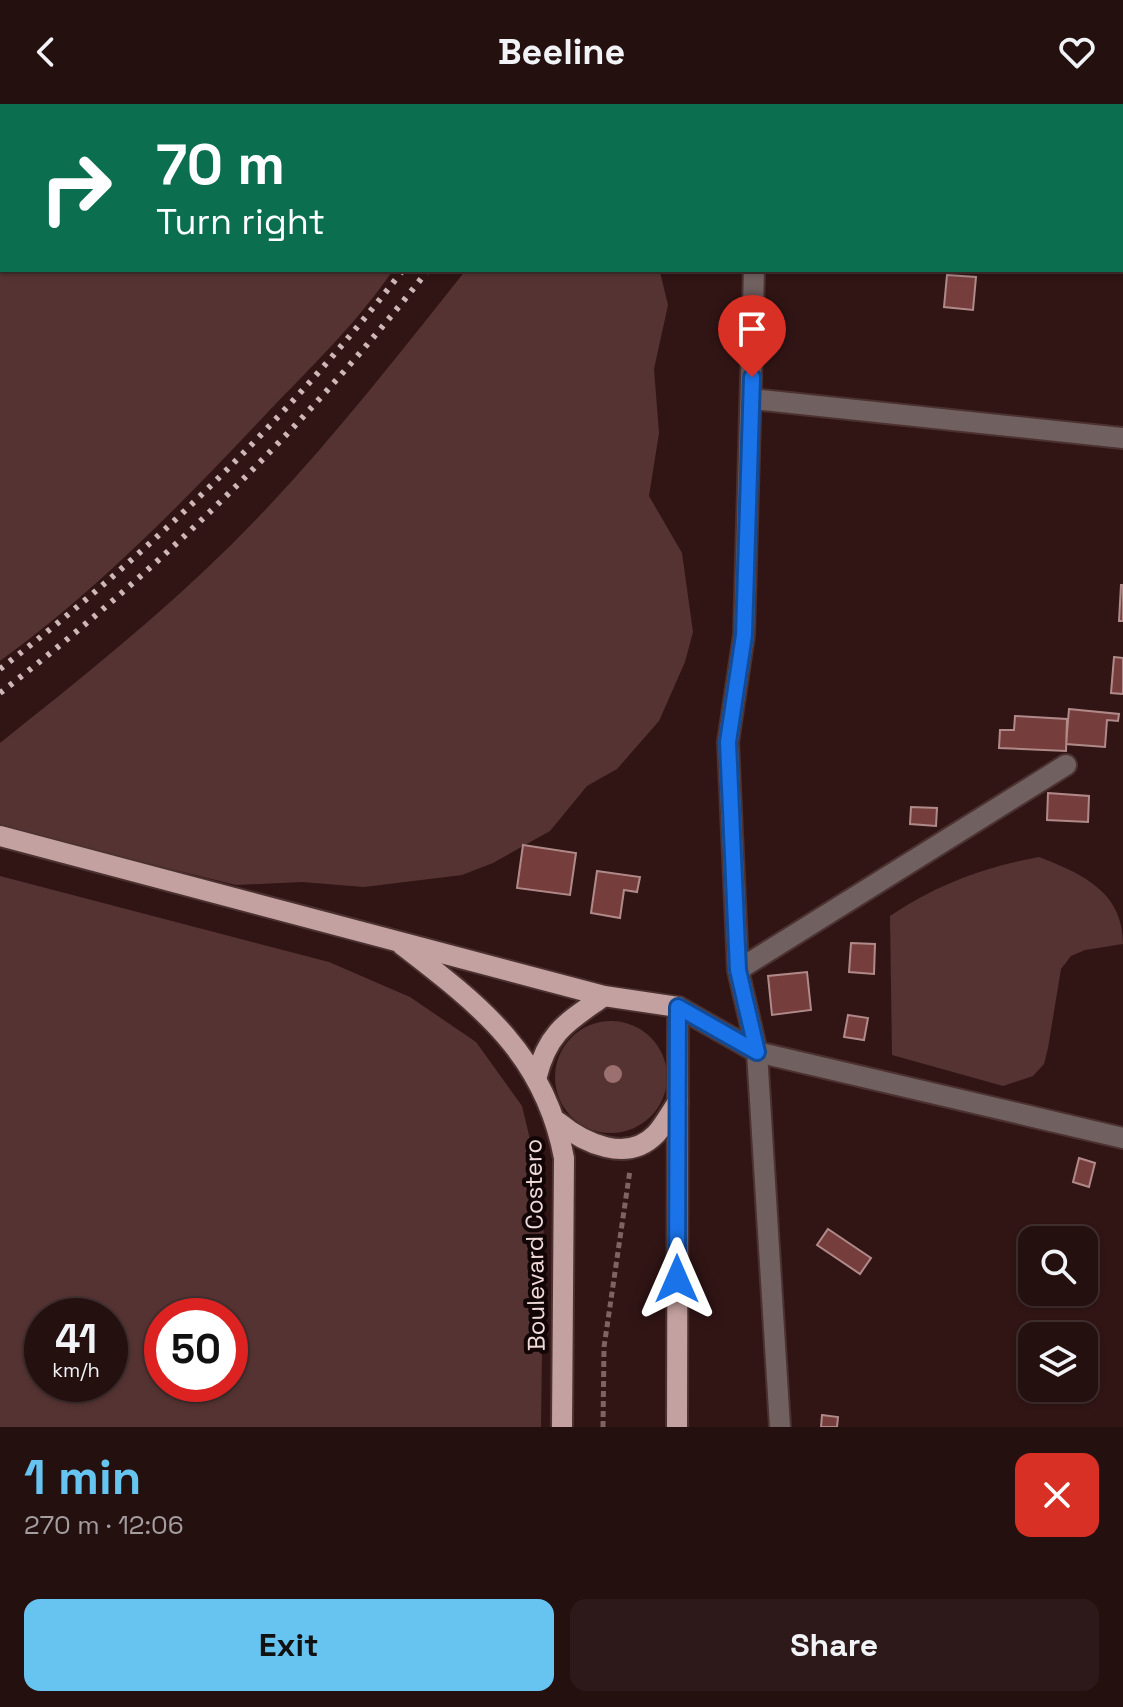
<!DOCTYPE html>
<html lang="en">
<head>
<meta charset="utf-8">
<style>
  body { margin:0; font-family:"Space Grotesk",sans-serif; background:#2d1919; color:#f1f3f6; height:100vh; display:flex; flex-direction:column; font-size:30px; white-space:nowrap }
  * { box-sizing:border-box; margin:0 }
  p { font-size:26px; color:#a39d9f }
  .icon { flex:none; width:44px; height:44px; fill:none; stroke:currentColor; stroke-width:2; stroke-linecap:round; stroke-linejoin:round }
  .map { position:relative; height:1323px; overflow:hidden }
  .sheet { display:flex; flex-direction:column; background:#251010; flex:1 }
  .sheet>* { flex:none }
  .guide { position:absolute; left:0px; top:0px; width:1124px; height:168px; box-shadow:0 2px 6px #0004,0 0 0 2px #423030; background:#0b6e4f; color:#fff; overflow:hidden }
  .buttons { position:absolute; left:1018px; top:1122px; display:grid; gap:16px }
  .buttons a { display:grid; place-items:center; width:80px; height:80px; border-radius:16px; background:#251010; box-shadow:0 2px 6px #0004,0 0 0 2px #423030; font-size:40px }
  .speed { position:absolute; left:24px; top:1194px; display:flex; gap:16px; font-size:40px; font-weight:700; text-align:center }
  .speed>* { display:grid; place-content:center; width:104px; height:104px; border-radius:50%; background:#251010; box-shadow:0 2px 6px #0004,0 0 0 2px #423030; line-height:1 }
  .speed small { font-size:20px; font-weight:400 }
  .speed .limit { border:12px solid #d22; background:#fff; color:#111 }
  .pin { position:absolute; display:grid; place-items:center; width:68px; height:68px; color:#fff; margin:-82px -34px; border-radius:50% 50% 50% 0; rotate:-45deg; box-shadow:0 0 8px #0007 }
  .pin .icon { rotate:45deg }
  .me { position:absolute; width:88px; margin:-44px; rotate:0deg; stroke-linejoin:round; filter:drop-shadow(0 0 6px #0008) }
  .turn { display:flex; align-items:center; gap:28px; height:168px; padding:0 24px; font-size:36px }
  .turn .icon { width:104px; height:104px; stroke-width:2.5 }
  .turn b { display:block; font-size:56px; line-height:68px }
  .round { display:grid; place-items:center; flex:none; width:84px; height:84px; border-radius:16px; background:#2d1919 }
  .headline { display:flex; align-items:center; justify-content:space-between; height:136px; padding:0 24px }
  h1 { font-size:48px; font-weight:700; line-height:60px; color:#67c4f0 }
  .button { display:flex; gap:16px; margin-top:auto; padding:16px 24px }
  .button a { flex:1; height:92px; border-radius:16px; background:#67c4f0; color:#111; font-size:32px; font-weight:700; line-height:92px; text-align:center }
  .button a+a { background:#2d1919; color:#f1f3f6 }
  header { display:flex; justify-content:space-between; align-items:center; height:104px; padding:0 24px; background:#251010; font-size:36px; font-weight:700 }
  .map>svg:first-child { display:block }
</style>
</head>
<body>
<header><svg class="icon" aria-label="back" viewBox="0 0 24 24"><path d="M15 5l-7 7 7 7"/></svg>Beeline<svg class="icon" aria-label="heart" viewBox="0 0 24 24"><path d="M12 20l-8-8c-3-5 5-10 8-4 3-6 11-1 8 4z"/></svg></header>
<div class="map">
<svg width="1123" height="1323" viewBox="0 0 1123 1323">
  <rect width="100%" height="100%" fill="#311515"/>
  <!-- green -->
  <g fill="#553332" fill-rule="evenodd">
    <path d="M0,0H436L2,2V166H393C358,218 311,263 268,308C184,397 99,485 0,557Z"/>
    <path d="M466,166L660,168L668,201L654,265L659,329L649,392L682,449L693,528L685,558L659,617L617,665L587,682L550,727L493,759L462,771L364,783L302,778L236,781L0,723V639C79,576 158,513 230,442C316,357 391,260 466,166Z"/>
    <path d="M1039,753C1083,770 1123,788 1123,840L1085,846L1071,852L1061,865L1048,944L1044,960L1033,972L1003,982L892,951L890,812C936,781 984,763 1039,753Z"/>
    <path d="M0,772L329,858L410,893L476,938L522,1002L544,1094L541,1323H0ZM42,1212H110V1280H42ZM230,1212V1280H162V1212Z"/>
    <circle cx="611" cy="973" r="56"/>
  </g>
  <!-- building -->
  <g fill="#763d3d" stroke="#b08a89" stroke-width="2">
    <polygon points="947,171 976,173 973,206 944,203"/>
    <polygon points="1121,481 1123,481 1123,517 1119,517"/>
    <polygon points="1114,553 1123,554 1123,590 1111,589"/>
    <polygon points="1069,605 1119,610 1118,617 1107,616 1105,643 1066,640"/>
    <polygon points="1015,612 1067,615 1066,647 999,644 1000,626 1014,626"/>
    <polygon points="1048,689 1089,692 1088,718 1047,716"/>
    <polygon points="911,703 937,704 936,722 910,720"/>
    <polygon points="523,741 576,749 570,791 517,784"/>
    <polygon points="597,767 640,773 637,788 624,786 620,814 591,809"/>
    <polygon points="851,839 875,840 874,870 849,868"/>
    <polygon points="807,868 811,906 772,911 768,872"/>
    <polygon points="848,911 868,914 864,936 844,933"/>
    <polygon points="1079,1054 1095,1059 1089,1083 1073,1078"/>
    <polygon points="828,1125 871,1154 860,1170 817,1141"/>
    <polygon points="822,1311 838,1313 837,1323 821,1323"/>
  </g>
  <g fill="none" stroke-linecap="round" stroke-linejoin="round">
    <!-- minor casing -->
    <g stroke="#4c3131" stroke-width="24">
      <g id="minor">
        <polyline points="1122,64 1123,64"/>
        <polyline points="754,166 744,531 728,638 738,866 757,948 780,1323"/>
        <polyline points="752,295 1123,334"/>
        <polyline points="738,866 1066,661"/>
        <polyline points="678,903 757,948 1123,1034"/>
      </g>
    </g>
    <!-- major casing -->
    <g stroke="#4c3131" stroke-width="24">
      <g id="major">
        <polyline points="0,732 604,892 678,903 677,1323"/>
        <path d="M402,841C481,902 545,951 564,1054L562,1323"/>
        <path d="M537,972C548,927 569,917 604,892"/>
        <path d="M558,1018C584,1039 627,1060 656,1030C664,1021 671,1008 678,998"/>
      </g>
    </g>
    <!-- path -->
    <polyline stroke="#7d6463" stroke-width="5" stroke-dasharray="6 4" stroke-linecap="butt" points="603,1323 604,1243 630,1066"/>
    <!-- minor -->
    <use href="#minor" stroke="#70605f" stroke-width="20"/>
    <!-- major -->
    <use href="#major" stroke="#c3a1a0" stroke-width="20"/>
    <!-- rail -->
    <g stroke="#ceb7b7" stroke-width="6" stroke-dasharray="4 8" stroke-linecap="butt">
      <polyline points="515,2 517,0"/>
      <polyline points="538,2 539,0"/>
      <path d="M0,565C150,449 287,316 403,166"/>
      <path d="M0,589C160,465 303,326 428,166"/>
    </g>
  </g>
  <!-- trees -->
  <circle fill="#9c706f" cx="613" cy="970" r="9"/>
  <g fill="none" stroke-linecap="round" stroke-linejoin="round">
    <!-- route casing -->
    <g stroke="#114b97" stroke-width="20">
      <polyline id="route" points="677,1175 678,903 757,948 738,866 728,638 744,531 752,273"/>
    </g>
    <!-- route -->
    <use href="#route" stroke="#1a73e8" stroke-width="14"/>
  </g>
  <g text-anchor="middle" stroke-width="8" stroke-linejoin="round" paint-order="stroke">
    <!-- street labels -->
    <g font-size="24" fill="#f0dbda" stroke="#110505">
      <text transform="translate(535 1141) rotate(-91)" y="8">Boulevard Costero</text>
    </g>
  </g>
</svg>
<div class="buttons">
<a><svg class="icon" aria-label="search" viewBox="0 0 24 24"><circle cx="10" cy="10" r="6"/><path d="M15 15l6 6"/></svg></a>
<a><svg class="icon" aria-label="layers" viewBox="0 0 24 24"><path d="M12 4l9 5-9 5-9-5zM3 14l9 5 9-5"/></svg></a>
</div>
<div class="speed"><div>41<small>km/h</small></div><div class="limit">50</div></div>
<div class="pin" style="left:752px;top:273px;background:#d93025"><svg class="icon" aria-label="arrive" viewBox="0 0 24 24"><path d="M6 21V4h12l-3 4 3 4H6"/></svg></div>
<svg class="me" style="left:677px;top:1175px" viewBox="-20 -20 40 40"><path d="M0-17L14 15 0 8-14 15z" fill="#1a73e8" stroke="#fff" stroke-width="4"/></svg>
<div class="guide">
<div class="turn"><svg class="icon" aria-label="right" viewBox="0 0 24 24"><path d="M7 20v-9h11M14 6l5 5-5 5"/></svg><div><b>70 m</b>Turn right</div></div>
</div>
</div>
<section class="sheet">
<div class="headline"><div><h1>1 min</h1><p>270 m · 12:06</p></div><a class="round" style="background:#d93025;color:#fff"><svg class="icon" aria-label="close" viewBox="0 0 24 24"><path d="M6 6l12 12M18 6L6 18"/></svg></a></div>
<div class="button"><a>Exit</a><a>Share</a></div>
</section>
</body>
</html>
